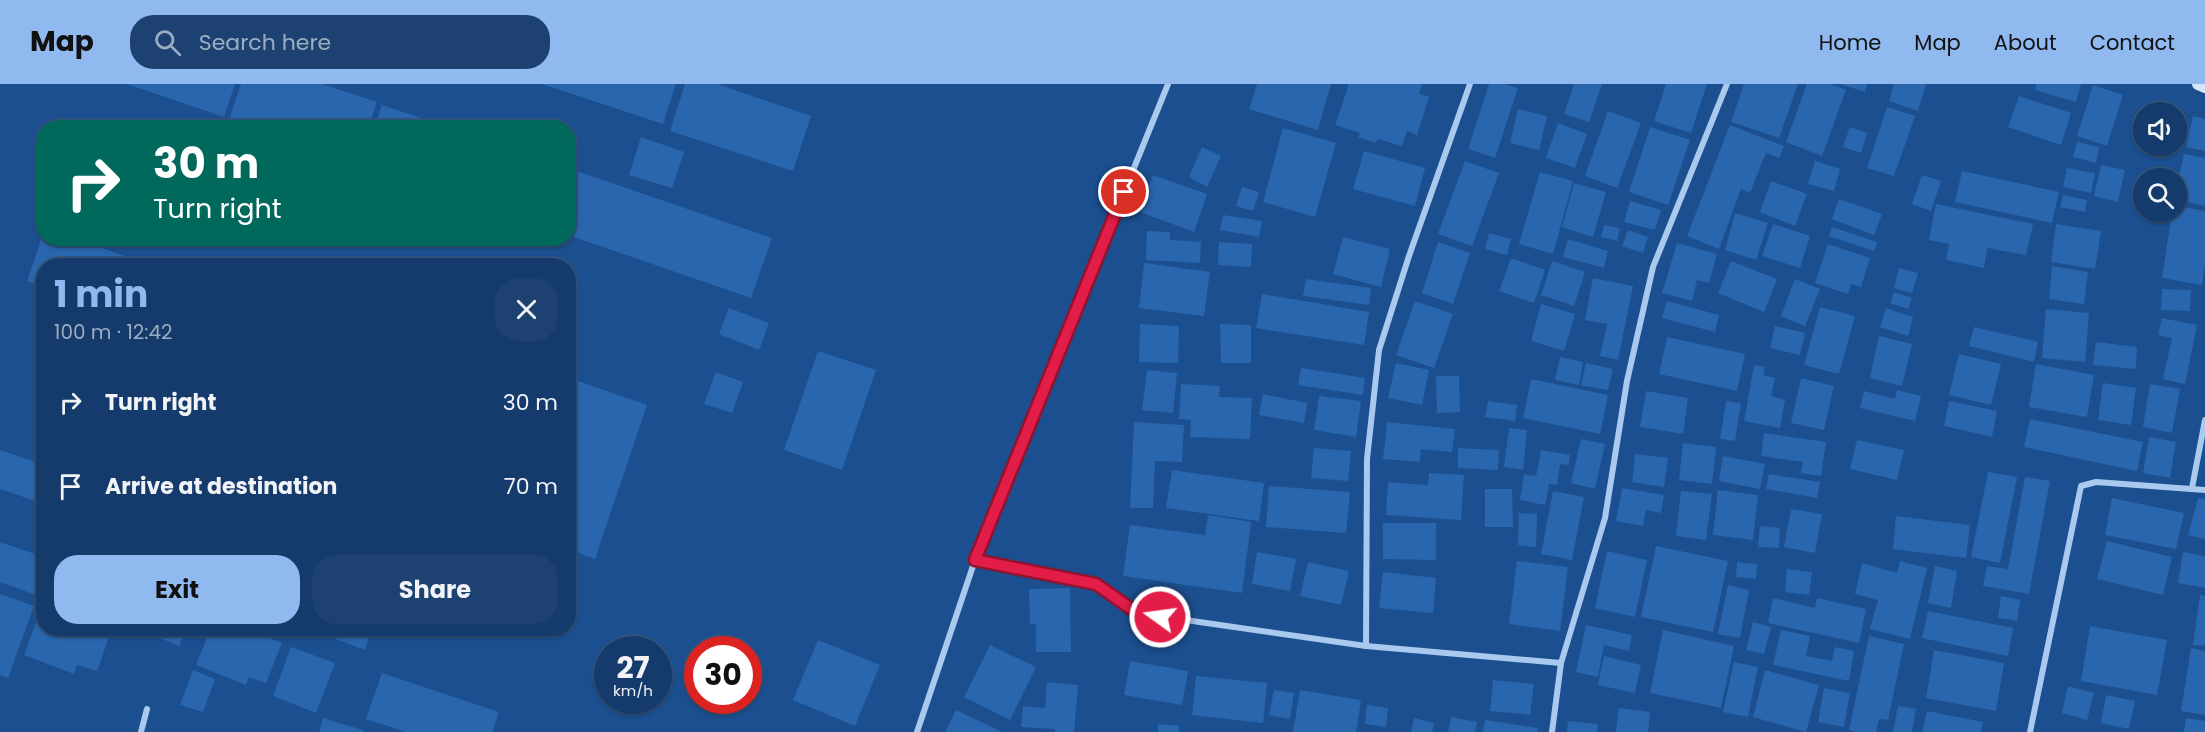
<!DOCTYPE html>
<html lang="en">
<head>
<meta charset="utf-8">
<style>
  body { margin:0; font-family:Poppins,sans-serif; background:#1d4271; color:#f1f3f6; height:100vh; display:flex; flex-direction:column; font-size:22px; white-space:nowrap }
  * { box-sizing:border-box; margin:0 }
  p { font-size:20px; color:#9dadc1 }
  .icon { flex:none; width:33px; height:33px; fill:none; stroke:currentColor; stroke-width:2; stroke-linecap:round; stroke-linejoin:round }
  .map { position:relative; flex:1; overflow:hidden }
  .drawer { position:absolute; left:36px; top:174px; width:540px; height:378px; display:flex; flex-direction:column; background:#143b6b; border-radius:24px; box-shadow:0 2px 4px #0004,0 0 0 2px #33557e }
  .drawer>* { flex:none }
  .guide { position:absolute; left:36px; top:36px; width:540px; height:126px; border-radius:24px; box-shadow:0 2px 4px #0004,0 0 0 2px #33557e; background:#00695c; color:#fff; overflow:hidden }
  .tools { position:absolute; left:2133px; top:18px; display:grid; gap:12px }
  .tools a { display:grid; place-items:center; width:54px; height:54px; border-radius:50%; background:#143b6b; box-shadow:0 2px 4px #0004,0 0 0 2px #33557e; font-size:30px }
  .speed { position:absolute; left:594px; top:552px; display:flex; gap:12px; font-size:30px; font-weight:700; text-align:center }
  .speed>* { display:grid; place-content:center; width:78px; height:78px; border-radius:50%; background:#143b6b; box-shadow:0 2px 4px #0004,0 0 0 2px #33557e; line-height:1 }
  .speed small { font-size:15px; font-weight:400 }
  .speed .limit { border:9px solid #d22; background:#fff; color:#111 }
  .pin { position:absolute; display:grid; place-items:center; width:51px; height:51px; color:#fff; margin:-26px; border:3px solid #fff; border-radius:50%; box-shadow:0 2px 6px #0007 }
  .me { position:absolute; width:66px; margin:-33px; rotate:284deg; stroke-linejoin:round; filter:drop-shadow(0 0 4px #0008) }
  .turn { display:flex; align-items:center; gap:21px; height:126px; padding:0 18px; font-size:27px }
  .turn .icon { width:78px; height:78px; stroke-width:2.5 }
  .turn b { display:block; font-size:42px; line-height:51px }
  .round { display:grid; place-items:center; flex:none; width:63px; height:63px; border-radius:24px; background:#1d4271 }
  .head { display:flex; align-items:center; justify-content:space-between; height:102px; padding:0 18px }
  h1 { font-size:36px; font-weight:700; line-height:45px; color:#90b9f0 }
  .button { display:flex; gap:12px; margin-top:auto; padding:12px 18px }
  .button a { flex:1; height:69px; border-radius:24px; background:#90b9f0; color:#111; font-size:24px; font-weight:700; line-height:69px; text-align:center }
  .button a+a { background:#1d4271; color:#f1f3f6 }
  ul { padding:0; list-style:none }
  li { display:flex; align-items:center; gap:18px; height:84px; padding:0 18px }
  li div { flex:1 }
  li b { display:block; font-size:22px }
  li em { font-style:normal }
  header { display:flex; align-items:center; gap:36px; box-sizing:border-box; height:84px; padding:0 30px; background:#90b9f0; color:#111 }
  header strong { font-size:28px }
  nav { display:flex; gap:33px; margin-inline-start:auto; font-size:21px }
  .search { width:420px; height:54px; background:#1d4271; display:flex; align-items:center; gap:15px; box-sizing:border-box; padding:0 21px; border-radius:24px; color:#9dadc1; font-size:22px }
  .map>svg:first-child { display:block }
</style>
</head>
<body>
<header>
<strong>Map</strong>
<div class="search"><svg class="icon" aria-label="search" viewBox="0 0 24 24"><circle cx="10" cy="10" r="6"/><path d="M15 15l6 6"/></svg>Search here</div>
<nav><a>Home</a><a>Map</a><a>About</a><a>Contact</a></nav>
</header>
<div class="map">
<svg width="2205" height="648" viewBox="0 0 2205 648">
  <rect width="100%" height="100%" fill="#1b4f8f"/>
  <!-- building -->
  <g fill="#2a66ad">
    <polygon points="127,0 235,0 224,33"/>
    <polygon points="241,0 322,0 377,18 368,44 261,44 230,33"/>
    <polygon points="542,0 676,0 663,40"/>
    <polygon points="685,0 717,0 811,32 793,87 670,47"/>
    <polygon points="1257,0 1331,0 1318,46 1249,25"/>
    <polygon points="1349,0 1422,0 1419,10 1429,13 1417,51 1407,47 1402,62 1378,55 1376,59 1358,53 1360,49 1335,41"/>
    <polygon points="1489,0 1504,0 1518,4 1495,74 1468,65"/>
    <polygon points="1574,0 1602,0 1589,38 1564,30"/>
    <polygon points="1666,0 1707,0 1691,49 1654,37"/>
    <polygon points="1744,0 1798,0 1779,54 1731,38"/>
    <polygon points="1807,0 1830,0 1846,6 1822,72 1786,58"/>
    <polygon points="1840,0 1867,0 1865,8"/>
    <polygon points="1894,0 1926,0 1918,27 1889,17"/>
    <polygon points="2037,0 2081,0 2076,18 2035,6"/>
    <polygon points="2093,1 2123,11 2107,62 2077,52"/>
    <polygon points="2019,12 2071,29 2061,61 2008,43"/>
    <polygon points="382,21 448,43 448,44 374,44"/>
    <polygon points="1887,23 1915,32 1894,92 1867,84"/>
    <polygon points="1518,25 1547,32 1539,66 1510,59"/>
    <polygon points="1608,27 1641,39 1617,104 1585,92"/>
    <polygon points="2193,32 2205,35 2205,67 2186,63"/>
    <polygon points="2139,34 2144,35 2144,57 2134,55"/>
    <polygon points="1558,39 1587,50 1575,84 1546,74"/>
    <polygon points="1730,41 1784,62 1779,74 1766,69 1750,109 1741,105 1719,165 1687,152"/>
    <polygon points="1650,43 1690,56 1668,121 1629,108"/>
    <polygon points="1850,43 1867,49 1861,69 1843,63"/>
    <polygon points="1283,44 1336,59 1315,133 1263,118"/>
    <polygon points="641,53 684,68 672,104 629,91"/>
    <polygon points="2077,58 2099,63 2096,79 2073,73"/>
    <polygon points="1202,63 1221,72 1207,103 1189,93"/>
    <polygon points="1364,67 1425,84 1415,122 1353,105"/>
    <polygon points="2184,70 2205,74 2205,122 2176,116 2176,106"/>
    <polygon points="1465,77 1499,89 1472,162 1438,150"/>
    <polygon points="1815,77 1840,85 1834,107 1808,100"/>
    <polygon points="2101,81 2125,86 2118,118 2094,112"/>
    <polygon points="568,84 772,154 751,214 568,151"/>
    <polygon points="2067,84 2095,89 2091,109 2063,103"/>
    <polygon points="1962,87 2059,108 2052,139 1955,118"/>
    <polygon points="1540,88 1573,97 1553,170 1519,160"/>
    <polygon points="1153,91 1207,110 1194,148 1140,128"/>
    <polygon points="1922,91 1941,97 1931,127 1912,120"/>
    <polygon points="1771,97 1807,110 1795,142 1760,128"/>
    <polygon points="1574,99 1606,108 1593,153 1562,143"/>
    <polygon points="1242,103 1259,108 1253,127 1236,122"/>
    <polygon points="2063,111 2087,116 2085,128 2060,123"/>
    <polygon points="1839,115 1882,130 1874,151 1832,135"/>
    <polygon points="1630,117 1661,126 1655,146 1624,138"/>
    <polygon points="1936,120 2033,140 2026,171 1987,164 1984,184 1946,176 1949,160 1929,156"/>
    <polygon points="2176,122 2205,127 2205,180 2202,201 2162,194 2172,128 2176,128"/>
    <polygon points="1735,129 1768,139 1756,176 1725,166"/>
    <polygon points="1223,131 1262,137 1259,153 1220,146"/>
    <polygon points="1773,140 1810,152 1800,184 1762,172"/>
    <polygon points="2056,140 2101,147 2095,185 2051,178"/>
    <polygon points="1604,141 1620,144 1617,157 1601,153"/>
    <polygon points="1832,143 1877,158 1874,167 1829,152"/>
    <polygon points="1628,146 1648,153 1643,169 1622,162"/>
    <polygon points="44,147 44,154 73,154 154,182 44,182 44,203 27,197"/>
    <polygon points="1147,147 1170,148 1170,156 1201,158 1200,179 1146,176"/>
    <polygon points="1489,149 1511,155 1507,171 1485,165"/>
    <polygon points="1343,153 1390,165 1381,203 1333,190"/>
    <polygon points="1568,155 1608,167 1604,184 1563,173"/>
    <polygon points="1219,158 1252,160 1251,183 1218,181"/>
    <polygon points="1438,158 1470,169 1453,220 1422,209"/>
    <polygon points="1677,159 1717,170 1709,199 1697,196 1692,217 1662,209"/>
    <polygon points="1828,160 1870,174 1861,203 1851,200 1848,210 1815,199"/>
    <polygon points="1511,174 1545,186 1534,219 1499,207"/>
    <polygon points="1552,177 1585,188 1574,222 1541,211"/>
    <polygon points="1731,177 1777,195 1764,228 1718,209"/>
    <polygon points="1144,179 1210,188 1204,232 1139,224"/>
    <polygon points="2052,182 2088,188 2084,220 2049,215"/>
    <polygon points="1899,184 1918,189 1912,209 1894,204"/>
    <polygon points="1593,194 1633,202 1618,276 1600,272 1607,240 1585,236"/>
    <polygon points="1306,195 1371,204 1369,221 1303,212"/>
    <polygon points="1795,195 1820,205 1805,242 1781,232"/>
    <polygon points="2162,205 2191,206 2190,227 2161,226"/>
    <polygon points="1894,208 1912,214 1908,225 1890,219"/>
    <polygon points="1262,210 1369,228 1364,261 1256,244"/>
    <polygon points="1415,217 1453,230 1434,284 1396,271"/>
    <polygon points="1667,217 1719,231 1715,248 1662,234"/>
    <polygon points="1541,220 1575,230 1564,267 1531,257"/>
    <polygon points="1820,223 1855,232 1839,290 1804,281"/>
    <polygon points="729,224 769,239 759,266 719,250"/>
    <polygon points="1886,224 1913,233 1908,252 1880,243"/>
    <polygon points="2046,225 2089,229 2085,278 2042,274"/>
    <polygon points="2162,234 2197,241 2185,300 2163,295 2172,254 2158,251"/>
    <polygon points="1140,240 1179,242 1178,279 1139,278"/>
    <polygon points="1220,240 1251,241 1251,279 1221,279"/>
    <polygon points="1775,242 1805,249 1800,271 1770,264"/>
    <polygon points="1974,243 2038,258 2034,278 1969,262"/>
    <polygon points="1879,252 1912,260 1902,302 1870,294"/>
    <polygon points="1667,253 1745,270 1737,307 1659,290"/>
    <polygon points="2096,258 2137,263 2136,285 2093,281"/>
    <polygon points="818,267 876,286 842,386 784,366"/>
    <polygon points="1959,270 2001,280 1991,321 1949,311"/>
    <polygon points="1560,273 1583,278 1579,301 1555,296"/>
    <polygon points="1396,279 1429,286 1422,321 1388,314"/>
    <polygon points="1586,279 1613,285 1608,306 1581,301"/>
    <polygon points="2036,280 2094,291 2087,333 2029,323"/>
    <polygon points="1754,281 1765,283 1763,291 1775,294 1771,312 1785,316 1780,344 1744,337"/>
    <polygon points="1301,284 1365,294 1363,311 1298,301"/>
    <polygon points="1147,286 1177,289 1173,329 1142,326"/>
    <polygon points="716,288 743,298 732,329 704,320"/>
    <polygon points="1436,292 1459,292 1460,328 1437,329"/>
    <polygon points="569,294 647,321 595,475 568,465"/>
    <polygon points="1801,294 1834,302 1824,346 1791,339"/>
    <polygon points="1531,295 1608,311 1600,350 1523,334"/>
    <polygon points="2103,299 2136,304 2131,341 2098,336"/>
    <polygon points="1181,300 1220,302 1219,313 1252,314 1250,355 1190,353 1191,336 1179,335"/>
    <polygon points="2150,300 2180,305 2172,349 2143,343"/>
    <polygon points="1897,306 1921,312 1915,337 1860,324 1864,307 1895,315"/>
    <polygon points="1646,307 1688,314 1683,350 1640,343"/>
    <polygon points="1263,310 1307,319 1304,339 1259,331"/>
    <polygon points="1319,312 1361,317 1356,353 1314,346"/>
    <polygon points="1488,317 1517,321 1515,337 1485,333"/>
    <polygon points="1726,317 1741,319 1735,357 1720,355"/>
    <polygon points="1949,317 1997,327 1992,353 1944,342"/>
    <polygon points="2030,335 2143,358 2137,387 2024,363"/>
    <polygon points="1134,338 1184,341 1182,378 1155,377 1153,424 1130,424"/>
    <polygon points="1387,338 1455,345 1452,368 1421,365 1420,378 1383,375"/>
    <polygon points="1509,344 1527,346 1523,386 1504,383"/>
    <polygon points="1764,349 1826,358 1821,392 1801,389 1803,378 1761,372"/>
    <polygon points="2149,353 2176,358 2170,394 2143,389"/>
    <polygon points="1581,355 1605,360 1595,405 1571,399"/>
    <polygon points="1857,356 1904,366 1897,396 1850,385"/>
    <polygon points="1683,359 1716,363 1712,400 1679,396"/>
    <polygon points="1314,364 1351,367 1348,397 1311,394"/>
    <polygon points="1458,364 1499,366 1498,386 1458,384"/>
    <polygon points="0,366 44,381 44,420 0,405"/>
    <polygon points="1541,366 1570,371 1569,381 1560,380 1557,401 1549,400 1545,421 1520,416 1524,391 1536,392"/>
    <polygon points="1635,370 1668,374 1664,403 1632,398"/>
    <polygon points="1723,372 1765,380 1760,405 1719,397"/>
    <polygon points="1172,386 1264,399 1259,437 1166,424"/>
    <polygon points="1988,388 2017,393 2000,479 1971,473"/>
    <polygon points="1429,389 1464,391 1461,436 1386,431 1388,398 1428,401"/>
    <polygon points="1769,390 1820,398 1817,414 1766,405"/>
    <polygon points="2025,393 2050,397 2029,510 1983,502 1987,482 2008,485"/>
    <polygon points="1269,402 1350,408 1346,449 1266,443"/>
    <polygon points="1622,404 1664,411 1661,429 1646,426 1643,442 1616,437"/>
    <polygon points="1485,405 1512,405 1513,443 1485,443"/>
    <polygon points="1718,406 1758,411 1753,456 1713,451"/>
    <polygon points="1553,407 1584,413 1572,476 1541,470"/>
    <polygon points="1681,407 1712,410 1706,456 1676,452"/>
    <polygon points="2112,414 2184,429 2176,465 2105,451"/>
    <polygon points="2198,414 2205,415 2205,455 2188,451"/>
    <polygon points="1791,425 1822,430 1815,469 1784,463"/>
    <polygon points="1519,429 1537,430 1536,463 1518,461"/>
    <polygon points="1208,431 1251,438 1242,509 1123,492 1130,441 1205,451"/>
    <polygon points="1896,432 1970,441 1966,474 1893,465"/>
    <polygon points="1383,439 1436,439 1436,476 1383,475"/>
    <polygon points="1760,442 1780,444 1779,464 1758,463"/>
    <polygon points="2107,457 2172,473 2163,511 2097,495"/>
    <polygon points="0,458 44,473 44,514 0,498"/>
    <polygon points="1656,462 1728,477 1713,548 1641,533"/>
    <polygon points="1607,467 1647,476 1635,533 1595,524"/>
    <polygon points="1257,468 1296,475 1290,507 1252,500"/>
    <polygon points="2183,468 2205,472 2205,504 2178,499"/>
    <polygon points="1517,477 1568,483 1560,547 1509,540"/>
    <polygon points="1900,477 1927,484 1910,555 1870,545 1878,516 1855,510 1862,479 1897,489"/>
    <polygon points="1308,478 1349,487 1341,521 1300,512"/>
    <polygon points="1737,478 1757,480 1756,495 1736,493"/>
    <polygon points="1935,482 1957,487 1951,524 1928,519"/>
    <polygon points="1787,485 1812,488 1809,511 1785,508"/>
    <polygon points="1383,488 1436,494 1433,529 1379,524"/>
    <polygon points="1728,501 1749,506 1740,554 1718,550"/>
    <polygon points="1070,504 1071,568 1036,568 1036,540 1030,540 1029,505"/>
    <polygon points="0,510 34,522 8,594 0,591"/>
    <polygon points="2200,511 2205,512 2205,562 2193,561"/>
    <polygon points="2001,512 2020,516 2017,537 1998,534"/>
    <polygon points="1773,514 1815,524 1817,514 1866,525 1859,559 1768,539"/>
    <polygon points="41,524 44,525 44,544 96,544 110,550 97,587 77,581 74,590 24,571"/>
    <polygon points="1928,527 2013,544 2008,572 1922,554"/>
    <polygon points="1753,538 1771,543 1764,570 1746,566"/>
    <polygon points="1586,541 1632,551 1629,567 1604,561 1598,593 1576,588"/>
    <polygon points="2090,542 2167,556 2157,611 2081,597"/>
    <polygon points="136,544 186,544 179,562"/>
    <polygon points="211,544 244,544 282,559 266,599 249,593 246,601 196,581"/>
    <polygon points="321,544 372,544 365,566 320,549"/>
    <polygon points="1663,546 1734,562 1721,624 1650,609"/>
    <polygon points="1781,546 1810,552 1806,572 1832,577 1835,563 1854,567 1849,597 1773,581"/>
    <polygon points="1869,552 1904,560 1888,636 1879,635 1876,648 1856,648 1849,646"/>
    <polygon points="818,556 880,581 855,642 793,616"/>
    <polygon points="990,561 1036,583 1010,636 964,613"/>
    <polygon points="291,563 335,579 316,629 273,612"/>
    <polygon points="2191,564 2205,567 2205,631 2181,627"/>
    <polygon points="1934,566 2004,579 1996,627 1926,614"/>
    <polygon points="1604,572 1641,581 1635,609 1598,601"/>
    <polygon points="1130,577 1188,587 1182,621 1124,611"/>
    <polygon points="1734,578 1758,583 1748,633 1723,628"/>
    <polygon points="193,586 215,595 203,628 180,621"/>
    <polygon points="1765,586 1819,601 1806,648 1753,633"/>
    <polygon points="382,589 499,628 492,648 406,648 366,635"/>
    <polygon points="1196,592 1267,599 1263,639 1192,631"/>
    <polygon points="1493,596 1534,600 1530,631 1490,627"/>
    <polygon points="1047,598 1078,601 1074,648 1055,648 1055,645 1021,643 1023,622 1045,624"/>
    <polygon points="2068,602 2094,609 2087,636 2062,629"/>
    <polygon points="1824,604 1850,609 1844,643 1818,638"/>
    <polygon points="1274,606 1294,609 1290,635 1269,631"/>
    <polygon points="1300,606 1361,616 1356,648 1293,648"/>
    <polygon points="2106,611 2135,617 2129,645 2101,639"/>
    <polygon points="1367,621 1388,624 1386,643 1365,640"/>
    <polygon points="1898,622 1916,625 1912,648 1893,648"/>
    <polygon points="1619,624 1650,628 1648,648 1616,648"/>
    <polygon points="956,626 1002,648 945,648"/>
    <polygon points="1927,627 1983,638 1981,648 1922,648"/>
    <polygon points="1451,633 1477,638 1475,648 1448,648"/>
    <polygon points="323,634 363,646 362,648 319,648"/>
    <polygon points="1414,634 1434,639 1432,648 1411,648"/>
    <polygon points="2186,634 2205,637 2205,648 2184,648"/>
    <polygon points="1485,636 1538,644 1537,648 1483,648"/>
    <polygon points="1568,637 1598,640 1597,648 1567,648"/>
    <polygon points="1158,640 1179,642 1179,648 1158,648"/>
  </g>
  <g fill="none" stroke-linecap="round" stroke-linejoin="round">
    <!-- street -->
    <g stroke="#a9c9ee" stroke-width="6">
      <polyline points="2192,404 2205,336"/>
      <polyline points="975,476 1096,500 1137,529 1366,562 1561,579"/>
      <polyline points="1366,562 1367,375 1379,266 1409,172 1470,0"/>
      <polyline points="141,648 147,625"/>
      <polyline points="917,648 975,476 1168,0"/>
      <polyline points="1552,648 1561,579 1605,434 1627,297 1653,183 1727,0"/>
      <polyline points="2030,648 2081,402 2096,398 2205,406"/>
    </g>
    <!-- secondary -->
    <polyline stroke="#d6e6fa" stroke-width="12" points="2198,0 2205,3"/>
  </g>
  <g fill="none" stroke-linecap="round" stroke-linejoin="round">
    <!-- route casing -->
    <g stroke="#92132f" stroke-width="15">
      <polyline id="route" points="1124,108 975,476 1096,500 1137,529 1160,533"/>
    </g>
    <!-- route -->
    <use href="#route" stroke="#e11d48" stroke-width="10"/>
  </g>
</svg>
<div class="tools">
<a><svg class="icon" aria-label="sound" viewBox="0 0 24 24"><path d="M4 9h4l5-4v14l-5-4H4zM17 9q2 3 0 6"/></svg></a>
<a><svg class="icon" aria-label="search" viewBox="0 0 24 24"><circle cx="10" cy="10" r="6"/><path d="M15 15l6 6"/></svg></a>
</div>
<div class="speed"><div>27<small>km/h</small></div><div class="limit">30</div></div>
<div class="pin" style="left:1124px;top:108px;background:#d93025"><svg class="icon" aria-label="arrive" viewBox="0 0 24 24"><path d="M6 21V4h12l-3 4 3 4H6"/></svg></div>
<svg class="me" style="left:1160px;top:533px" viewBox="-20 -20 40 40"><circle r="17" fill="#e11d48" stroke="#fff" stroke-width="3"/><path d="M0-11L8 9 0 5-8 9z" fill="#fff"/></svg>
<div class="guide">
<div class="turn"><svg class="icon" aria-label="right" viewBox="0 0 24 24"><path d="M7 20v-9h11M14 6l5 5-5 5"/></svg><div><b>30 m</b>Turn right</div></div>
</div>
<section class="drawer">
<div class="head"><div><h1>1 min</h1><p>100 m · 12:42</p></div><a class="round"><svg class="icon" aria-label="close" viewBox="0 0 24 24"><path d="M6 6l12 12M18 6L6 18"/></svg></a></div>
<ul>
<li><svg class="icon" aria-label="right" viewBox="0 0 24 24"><path d="M7 20v-9h11M14 6l5 5-5 5"/></svg><div><b>Turn right</b></div><em>30 m</em></li>
<li><svg class="icon" aria-label="arrive" viewBox="0 0 24 24"><path d="M6 21V4h12l-3 4 3 4H6"/></svg><div><b>Arrive at destination</b></div><em>70 m</em></li>
</ul>
<div class="button"><a>Exit</a><a>Share</a></div>
</section>
</div>
</body>
</html>
